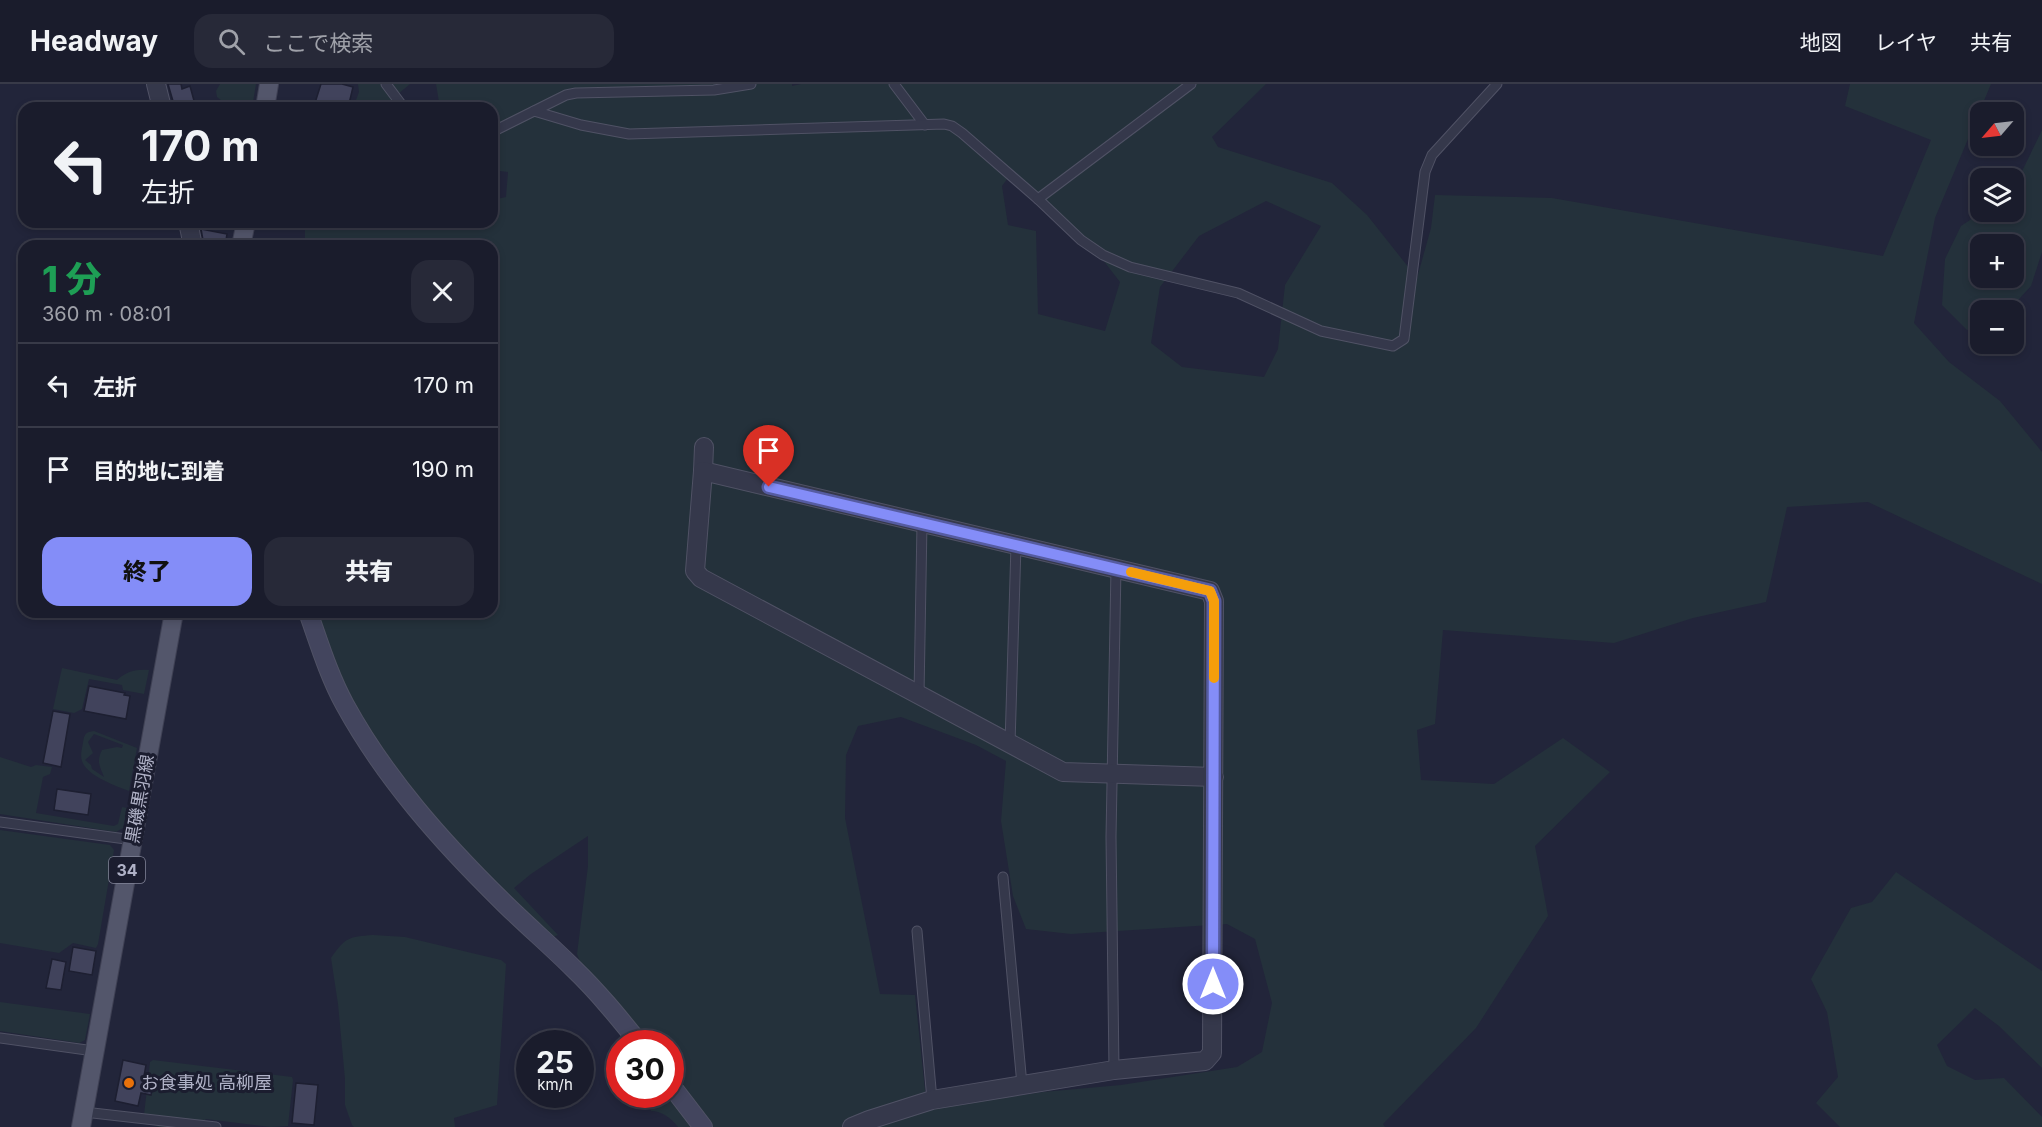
<!DOCTYPE html>
<html lang="ja">
<head>
<meta charset="utf-8">
<style>
  body { margin:0; font-family:Inter,"Noto Sans JP",sans-serif; background:#272938; color:#f1f3f6; height:100vh; display:flex; flex-direction:column; font-size:22px; white-space:nowrap }
  * { box-sizing:border-box; margin:0 }
  p { font-size:20px; color:#9fa1a9 }
  .icon { flex:none; width:33px; height:33px; fill:none; stroke:currentColor; stroke-width:2; stroke-linecap:round; stroke-linejoin:round }
  .map { position:relative; flex:1; overflow:hidden }
  .drawer { position:absolute; left:18px; top:156px; width:480px; height:378px; display:flex; flex-direction:column; background:#1a1c2c; border-radius:18px; box-shadow:0 3px 9px #0003,0 0 0 2px #383a48 }
  .drawer>* { flex:none }
  .banner { position:absolute; left:18px; top:18px; width:480px; height:126px; border-radius:18px; box-shadow:0 3px 9px #0003,0 0 0 2px #383a48; background:#1a1c2c; color:#f1f3f6; overflow:hidden }
  .needle { width:39px; rotate:242deg }
  .controls { position:absolute; left:1970px; top:18px; display:grid; gap:12px }
  .controls a { display:grid; place-items:center; width:54px; height:54px; border-radius:12px; background:#1a1c2c; box-shadow:0 3px 9px #0003,0 0 0 2px #383a48; font-size:30px }
  .speed { position:absolute; left:516px; top:946px; display:flex; gap:12px; font-size:30px; font-weight:700; text-align:center }
  .speed>* { display:grid; place-content:center; width:78px; height:78px; border-radius:50%; background:#1a1c2c; box-shadow:0 3px 9px #0003,0 0 0 2px #383a48; line-height:1 }
  .speed small { font-size:15px; font-weight:400 }
  .speed .limit { border:9px solid #d22; background:#fff; color:#111 }
  .pin { position:absolute; display:grid; place-items:center; width:51px; height:51px; color:#fff; margin:-62px -26px; border-radius:50% 50% 50% 0; rotate:-45deg; box-shadow:0 0 6px #0007 }
  .pin .icon { rotate:45deg }
  .me { position:absolute; width:66px; margin:-33px; rotate:0deg; stroke-linejoin:round; filter:drop-shadow(0 0 4px #0008) }
  .turn { display:flex; align-items:center; gap:21px; height:126px; padding:0 24px; font-size:27px }
  .turn .icon { width:78px; height:78px; stroke-width:2.5 }
  .turn b { display:block; font-size:42px; line-height:51px }
  .round { display:grid; place-items:center; flex:none; width:63px; height:63px; border-radius:18px; background:#272938 }
  .head { display:flex; align-items:center; justify-content:space-between; height:102px; padding:0 24px }
  h1 { font-size:36px; font-weight:800; line-height:45px; color:#1e9e55 }
  .action { display:flex; gap:12px; margin-top:auto; padding:12px 24px }
  .action a { flex:1; height:69px; border-radius:18px; background:#848df8; color:#111; font-size:24px; font-weight:800; line-height:69px; text-align:center }
  .action a+a { background:#272938; color:#f1f3f6 }
  ul { padding:0; list-style:none }
  li { display:flex; align-items:center; gap:18px; height:84px; padding:0 24px; border-top:2px solid #383a48 }
  li div { flex:1 }
  li b { display:block; font-size:22px }
  li em { font-style:normal }
  header { display:flex; align-items:center; gap:36px; box-sizing:border-box; height:84px; padding:0 30px; background:#1a1c2c; border-bottom:2px solid #383a48 }
  header strong { font-size:28px }
  nav { display:flex; gap:33px; margin-inline-start:auto; font-size:21px }
  .search { width:420px; height:54px; background:#272938; display:flex; align-items:center; gap:15px; box-sizing:border-box; padding:0 21px; border-radius:18px; color:#9fa1a9; font-size:22px }
  .map>svg:first-child { display:block }
</style>
</head>
<body>
<header>
<strong>Headway</strong>
<div class="search"><svg class="icon" aria-label="search" viewBox="0 0 24 24"><circle cx="10" cy="10" r="6"/><path d="M15 15l6 6"/></svg>ここで検索</div>
<nav><a>地図</a><a>レイヤ</a><a>共有</a></nav>
</header>
<div class="map">
<svg width="2042" height="1043" viewBox="0 0 2042 1043">
  <rect width="100%" height="100%" fill="#22253a"/>
  <!-- green -->
  <g fill="#24313b" fill-rule="evenodd">
    <polygon points="220,0 256,0 252,24 231,24 217,13 216,7"/>
    <path d="M358,0H410L398,10L401,24H385C379,16 366,16 356,16L359,8Z"/>
    <path d="M436,0H792V2L801,0H1266L1212,53L1218,63L1332,99L1367,131L1417,194L1431,144L1435,111L1552,114L1883,172L1931,56L1845,22L1850,0H1991L1935,134L1914,239L1949,278L2000,317L2042,368V500L1868,418L1787,423L1766,518L1693,534L1614,559L1443,546L1435,640L1417,646L1421,696L1494,700L1563,654L1610,688L1535,762L1548,832L1476,944L1383,1040L1385,1043H712L671,990L670,960H646L580,878L577,870L588,782V752L531,790L514,804L558,851L553,853L511,814L444,744L403,697L348,616L316,528H492V162H334L305,157V145L281,140V138H492V116L506,113L508,88L492,86V24H440ZM1013,87L1089,158L1120,198L1105,247L1038,230L1036,147L1008,141L1002,102ZM1266,117L1321,142L1285,201L1278,265L1264,293L1182,283L1151,259L1160,203L1199,152ZM901,633L976,661L1006,677L1001,737L1013,812L1026,845L1071,850L1227,840L1255,855L1272,919L1262,968L1237,983L1121,1001L1043,1008L927,1025L915,911L880,910L845,734L846,671L858,642Z"/>
    <path d="M2042,46V168L2031,202L2009,226H1980V242L1967,246L1942,221L1945,175L1961,142L1982,128H2013V106ZM1980,160H2013V194H1980Z"/>
    <path d="M62,584L117,596C127,587 136,585 149,586L144,610L123,606L122,601L89,595L82,625L74,629L53,625Z"/>
    <path d="M94,647L137,664L129,707C116,702 87,692 82,677C80,672 82,664 83,659C84,650 86,648 94,647ZM94,650L123,661L122,664L117,663L102,666C96,678 100,682 104,693L92,685L91,681L85,676L93,669L88,658Z"/>
    <polygon points="0,673 31,683 36,681 52,683 50,690 43,693 36,729 114,742 118,740 122,723 127,724 123,744 116,748 0,730"/>
    <polygon points="0,746 110,761 114,766 98,860 96,864 73,859 59,869 0,859"/>
    <polygon points="1896,788 2042,887 2042,984 1999,942 1975,924 1937,961 1947,982 1975,996 2004,994 2042,1033 2042,1043 1840,1043 1816,1019 1838,993 1827,928 1811,895 1851,824 1872,818"/>
    <path d="M373,851L405,853L501,876L506,880L497,1021L454,1034L455,1043H354L352,1041L345,1021V995L338,920L331,874C346,853 348,853 373,851Z"/>
    <polygon points="0,918 90,930 85,956 79,959 0,947"/>
    <polygon points="153,976 292,993 293,996 288,1042 271,1043 206,1035 197,1043 159,1043 154,1041 144,1031 150,978"/>
    <path d="M652,1011H669L692,1043H678C671,1034 662,1027 651,1027Z"/>
  </g>
  <!-- building -->
  <g fill="#41435c" stroke="#1d1f31" stroke-width="1.5">
    <polygon points="168,0 181,0 182,5 190,2 196,24 175,24"/>
    <polygon points="321,0 342,0 353,3 348,24 323,24 314,22"/>
    <polygon points="201,145 227,150 225,162 204,162"/>
    <polygon points="89,602 125,609 124,611 130,612 126,635 84,627"/>
    <polygon points="53,627 70,630 61,683 43,679"/>
    <polygon points="57,705 91,710 88,731 54,726"/>
    <polygon points="73,863 96,867 92,891 69,887"/>
    <polygon points="52,875 66,878 61,906 46,904"/>
    <polygon points="123,976 146,981 144,992 154,995 151,1011 141,1009 138,1022 115,1017"/>
    <polygon points="296,999 318,1001 314,1041 292,1039"/>
  </g>
  <g fill="none" stroke-linecap="round" stroke-linejoin="round">
    <!-- lane casing -->
    <g stroke="#505265" stroke-width="11">
      <g id="lane">
        <polyline points="386,0 404,24"/>
        <polyline points="894,0 925,41"/>
        <polyline points="534,27 581,41 629,50 944,40 952,42 962,49 1038,115 1191,0"/>
        <polyline points="492,48 566,11 576,9 714,6 751,0"/>
        <polyline points="1038,115 1081,156 1103,171 1130,183 1238,209 1321,247 1393,262 1404,255 1425,88 1432,71 1497,0"/>
        <polyline points="919,611 922,439"/>
        <polyline points="1010,660 1016,461"/>
        <polyline points="0,738 133,756"/>
        <polyline points="1003,793 1022,1001"/>
        <polyline points="917,847 932,1016"/>
        <polyline points="0,954 94,967"/>
        <polyline points="1114,986 1111,753 1116,484"/>
        <polyline points="84,1028 216,1043"/>
      </g>
    </g>
    <!-- street casing -->
    <g stroke="#505265" stroke-width="20">
      <g id="street">
        <polyline points="156,0 162,24"/>
        <polyline points="188,138 193,162"/>
        <polyline points="703,387 704,363"/>
        <polyline points="852,1043 869,1036 932,1016 1114,986 1205,977 1212,969 1214,517 1210,507 703,387 695,487 701,494 1063,688 1214,693"/>
      </g>
    </g>
    <!-- secondary casing -->
    <g stroke="#505265" stroke-width="20">
      <g id="secondary">
        <path d="M308,528C319,559 329,592 345,621C385,694 442,758 501,816C525,840 550,861 574,885C598,908 619,934 640,960"/>
        <polyline points="670,1000 703,1043"/>
      </g>
    </g>
    <!-- primary casing -->
    <g stroke="#3f4154" stroke-width="20">
      <g id="primary">
        <polyline points="265,24 269,0"/>
        <polyline points="241,162 246,138"/>
        <polyline points="81,1043 174,528"/>
      </g>
    </g>
    <!-- lane -->
    <use href="#lane" stroke="#35384b" stroke-width="9"/>
    <!-- street -->
    <use href="#street" stroke="#35384b" stroke-width="18"/>
    <!-- secondary -->
    <use href="#secondary" stroke="#43455e" stroke-width="18"/>
    <!-- primary -->
    <use href="#primary" stroke="#53566b" stroke-width="18"/>
  </g>
  <g fill="none" stroke-linecap="round" stroke-linejoin="round">
    <!-- route casing -->
    <g stroke="#565ca1" stroke-width="15">
      <polyline id="route" points="769,403 1210,507 1214,517 1213,900"/>
    </g>
    <!-- route -->
    <use href="#route" stroke="#848df8" stroke-width="10"/>
    <!-- slow -->
    <polyline stroke="#f59e0b" stroke-width="10" points="1131,488 1210,507 1214,517 1214,594"/>
  </g>
  <!-- markers -->
  <circle fill="#e8710a" stroke="#1b1d2f" stroke-width="2" cx="129" cy="999" r="6"/>
  <g text-anchor="middle" stroke-width="6" stroke-linejoin="round" paint-order="stroke">
    <!-- shield labels -->
    <rect fill="#1b1d2f" stroke="#838599" stroke-width="1.5" x="109" y="773" width="36" height="26" rx="4.5"/>
    <g font-size="16" font-weight="bold" fill="#b0b2c7">
      <text x="127" y="792">34</text>
    </g>
    <!-- street labels -->
    <g font-size="18" fill="#b0b2c7" stroke="#1b1d2f">
      <text transform="translate(140 715) rotate(-80)" y="6">黒磯黒羽線</text>
    </g>
    <!-- poi labels -->
    <g font-size="18" fill="#b0b2c7" stroke="#1b1d2f" text-anchor="start">
      <text x="141" y="1005">お食事処 高柳屋</text>
    </g>
  </g>
</svg>
<div class="controls">
<a><svg class="needle" viewBox="-14 -14 28 28"><path d="M0-13l5 13h-10z" fill="#e53935"/><path d="M0 13l5-13h-10z" fill="#9fa1a9"/></svg></a>
<a><svg class="icon" aria-label="layers" viewBox="0 0 24 24"><path d="M12 4l9 5-9 5-9-5zM3 14l9 5 9-5"/></svg></a>
<a>+</a>
<a>−</a>
</div>
<div class="speed"><div>25<small>km/h</small></div><div class="limit">30</div></div>
<div class="pin" style="left:769px;top:403px;background:#d93025"><svg class="icon" aria-label="arrive" viewBox="0 0 24 24"><path d="M6 21V4h12l-3 4 3 4H6"/></svg></div>
<svg class="me" style="left:1213px;top:900px" viewBox="-20 -20 40 40"><circle r="17" fill="#848df8" stroke="#fff" stroke-width="3"/><path d="M0-11L8 9 0 5-8 9z" fill="#fff"/></svg>
<div class="banner">
<div class="turn"><svg class="icon" aria-label="left" viewBox="0 0 24 24"><path d="M17 20v-9H6M10 6l-5 5 5 5"/></svg><div><b>170 m</b>左折</div></div>
</div>
<section class="drawer">
<div class="head"><div><h1>1 分</h1><p>360 m · 08:01</p></div><a class="round"><svg class="icon" aria-label="close" viewBox="0 0 24 24"><path d="M6 6l12 12M18 6L6 18"/></svg></a></div>
<ul>
<li><svg class="icon" aria-label="left" viewBox="0 0 24 24"><path d="M17 20v-9H6M10 6l-5 5 5 5"/></svg><div><b>左折</b></div><em>170 m</em></li>
<li><svg class="icon" aria-label="arrive" viewBox="0 0 24 24"><path d="M6 21V4h12l-3 4 3 4H6"/></svg><div><b>目的地に到着</b></div><em>190 m</em></li>
</ul>
<div class="action"><a>終了</a><a>共有</a></div>
</section>
</div>
</body>
</html>
